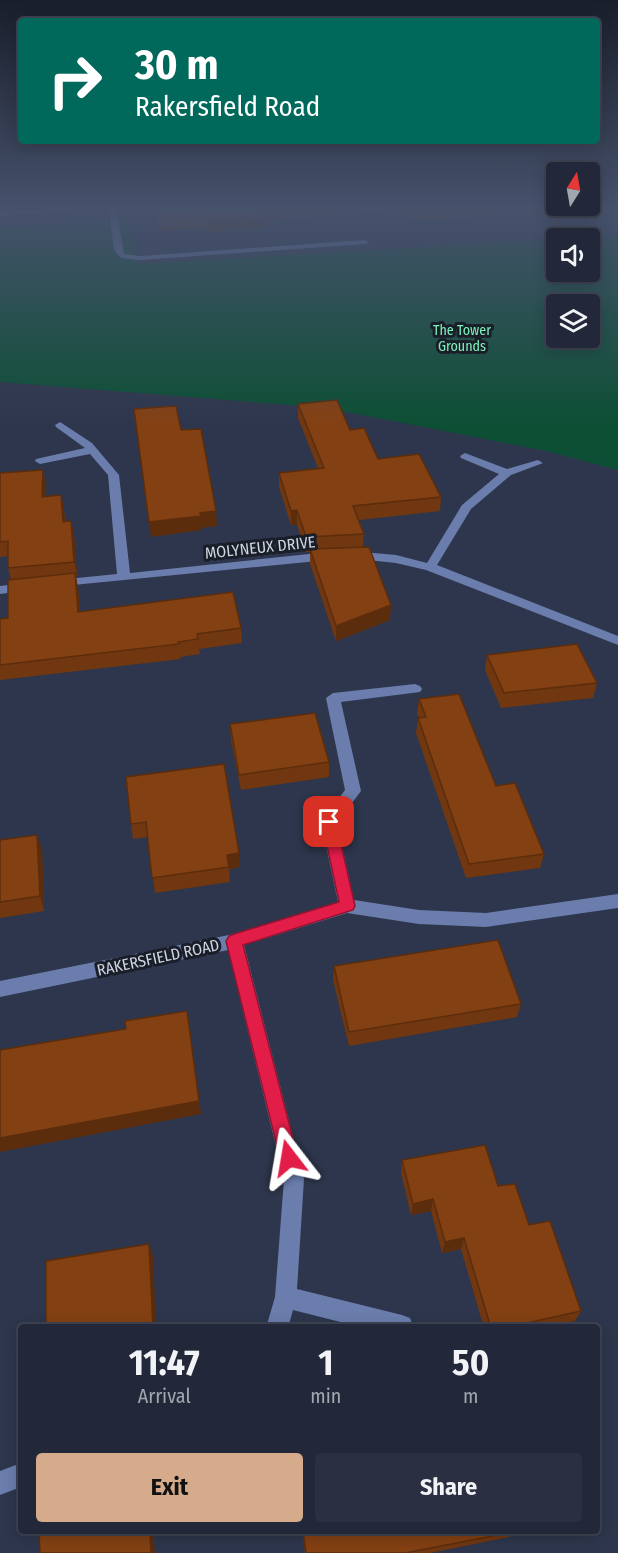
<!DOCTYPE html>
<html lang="en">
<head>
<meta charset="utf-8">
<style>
  body { margin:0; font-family:"Fira Sans Condensed",sans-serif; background:#2a3041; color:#f1f3f6; height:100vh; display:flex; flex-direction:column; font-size:22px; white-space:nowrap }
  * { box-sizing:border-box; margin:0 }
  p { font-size:20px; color:#a2a6ae }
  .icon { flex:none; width:33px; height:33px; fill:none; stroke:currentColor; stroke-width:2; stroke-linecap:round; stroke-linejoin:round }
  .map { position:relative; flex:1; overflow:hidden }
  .details { position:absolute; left:18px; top:1324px; width:582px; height:210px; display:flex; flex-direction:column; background:#222839; border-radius:6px; box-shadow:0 3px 15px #0003,0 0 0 2px #3f4453 }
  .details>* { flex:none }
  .hud { position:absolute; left:18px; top:18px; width:582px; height:126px; border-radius:6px; box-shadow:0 3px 15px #0003,0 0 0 2px #3f4453; background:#00695c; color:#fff; overflow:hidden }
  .needle { width:39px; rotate:11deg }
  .fabs { position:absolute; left:546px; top:162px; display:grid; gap:12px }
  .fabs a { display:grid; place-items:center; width:54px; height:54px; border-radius:6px; background:#222839; box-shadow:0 3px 15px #0003,0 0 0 2px #3f4453; font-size:30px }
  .pin { position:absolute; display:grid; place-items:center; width:51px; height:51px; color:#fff; margin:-26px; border-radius:12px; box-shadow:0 3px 9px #0006 }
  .me { position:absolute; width:66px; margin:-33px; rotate:346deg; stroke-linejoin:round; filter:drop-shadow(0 0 4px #0008) }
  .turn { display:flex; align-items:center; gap:21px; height:126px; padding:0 18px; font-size:27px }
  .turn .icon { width:78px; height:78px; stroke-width:2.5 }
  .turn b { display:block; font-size:42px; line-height:51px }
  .eta { display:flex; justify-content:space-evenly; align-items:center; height:102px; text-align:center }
  .eta b { font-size:36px; font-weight:700; line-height:42px }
  .primary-button { display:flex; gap:12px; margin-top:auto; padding:12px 18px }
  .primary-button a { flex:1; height:69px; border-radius:6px; background:#d6ab8b; color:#111; font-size:24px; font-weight:700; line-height:69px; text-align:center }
  .primary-button a+a { background:#2a3041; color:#f1f3f6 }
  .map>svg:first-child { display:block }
</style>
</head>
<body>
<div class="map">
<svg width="618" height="1553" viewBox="0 0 618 1553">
  <rect width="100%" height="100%" fill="#2d364c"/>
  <!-- green -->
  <path fill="#0d4f35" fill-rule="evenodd" d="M127,218L138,264L556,239V272H590V238H568L618,236V470L546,451L327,408L0,382V228ZM556,304H590V338H556Z"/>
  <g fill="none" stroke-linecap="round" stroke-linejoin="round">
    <!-- minor -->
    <g fill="#6a7dac" fill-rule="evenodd">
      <polygon points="72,207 101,207 97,209 0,216 0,212"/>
      <polygon points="109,207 116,207 124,254 140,256 365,240 369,242 365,244 140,260 121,258 114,250"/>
      <polygon points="60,422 92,443 119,475 130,573 328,552 334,556 328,560 53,587 51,584 53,581 57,580 117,574 108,475 90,454 40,464 35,461 36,459 85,448 56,427 55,425"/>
      <polygon points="465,453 507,469 538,460 543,463 511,475 471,509 437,565 618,636 618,645 426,570 396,563 348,558 348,552 352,551 396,555 427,563 462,505 499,474 461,458 460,456"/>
      <polygon points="27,583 31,584 33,587 31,590 0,594 0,586"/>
      <polygon points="415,684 420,686 422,689 420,692 341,702 361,791 337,823 354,900 419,910 486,913 618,894 618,908 486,927 419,924 347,913 244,945 304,1179 297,1289 402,1315 410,1318 413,1326 364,1328 293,1310 288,1328 266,1328 275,1297 284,1179 228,950 0,997 0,981 234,934 338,902 321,822 345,790 326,698 333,693"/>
      <polygon points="21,1463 21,1487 0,1495 0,1471"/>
    </g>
  </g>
  <!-- wall -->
  <g fill="#713710">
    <polygon points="153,207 618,207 523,216 521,213 413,221 410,217 391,217 387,211 282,219 282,221 265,222 265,227 207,232 205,228 160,231"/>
    <polygon points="298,404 350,430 378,459 441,497 440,511 359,520 364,534 363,547 390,620 336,641 310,564 310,552 306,552 297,525 291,525 279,487 279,473 318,468 298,418"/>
    <polygon points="0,473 46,484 45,496 61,495 64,509 65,521 71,521 74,535 77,576 76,576 78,588 80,611 241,628 242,643 199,649 200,654 180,657 181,659 0,680 0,619 8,618 11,580 8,568 8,556 0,557"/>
    <polygon points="487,655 597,683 593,698 501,708 485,670"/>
    <polygon points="419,699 496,786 544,854 540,868 466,878 416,733 418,718 419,717 417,714"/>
    <polygon points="230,724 329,762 329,777 241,790 231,740"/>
    <polygon points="126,777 239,853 240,867 229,869 230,882 155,893 148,837 133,839 131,824"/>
    <polygon points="0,840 42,850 44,911 0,918"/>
    <polygon points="334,966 521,1004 517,1017 349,1046 333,980"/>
    <polygon points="402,1160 498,1186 529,1225 581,1311 575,1321 546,1328 484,1328 461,1249 442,1253 431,1211 411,1215 401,1173"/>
    <polygon points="302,1532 514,1532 509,1537 430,1553 305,1553"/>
  </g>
  <!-- shaded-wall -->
  <g fill="#5c2d0d">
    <polygon points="524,207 618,207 618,208 523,216"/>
    <polygon points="282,209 282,221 265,222 265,227 207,232 206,220 262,211"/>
    <polygon points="43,470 46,484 45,511 42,497"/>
    <polygon points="61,495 64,509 66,536 63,522"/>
    <polygon points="297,510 297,525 291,525 291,511"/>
    <polygon points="216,511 217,526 202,528 202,530 151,537 149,522"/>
    <polygon points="71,521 74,535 77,576 74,562"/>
    <polygon points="75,573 78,588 81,627 78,612"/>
    <polygon points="391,605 390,620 336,641 336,626"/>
    <polygon points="37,835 42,850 44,911 40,896"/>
    <polygon points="239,853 240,867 229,869 227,855"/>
    <polygon points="189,1025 201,1114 0,1152 0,1138"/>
    <polygon points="433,1199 431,1211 411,1215 413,1204"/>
    <polygon points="464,1238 461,1249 442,1253 445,1242"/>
    <polygon points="149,1244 153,1256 156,1328 153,1328"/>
    <polygon points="150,1532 153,1532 155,1553 151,1553"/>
  </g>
  <!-- building -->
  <g fill="#834013" stroke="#5c2d0d" stroke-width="1.5">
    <polygon points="155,207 285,207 280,207 282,209 262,211 265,215 206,220 204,215 158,219"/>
    <polygon points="412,207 451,207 414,209"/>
    <polygon points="337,400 350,430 364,428 378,459 419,454 441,497 353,506 364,534 306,537 297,510 291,511 279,473 324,468 298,404"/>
    <polygon points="176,406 181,430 201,429 216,511 200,513 201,516 149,522 134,409"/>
    <polygon points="43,470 42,497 61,495 63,522 71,521 74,562 8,568 8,541 0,542 0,473"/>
    <polygon points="369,547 391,605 336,626 310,549"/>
    <polygon points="75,573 78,612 233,592 241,628 197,634 198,639 178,642 179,644 0,665 0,619 8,618 8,580"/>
    <polygon points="577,644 597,683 504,693 487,655"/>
    <polygon points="459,694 496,786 515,783 544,854 469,864 418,718 426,717 419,699"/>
    <polygon points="315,713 329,762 239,775 230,724"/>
    <polygon points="224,764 239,853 227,855 229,867 152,878 146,822 131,824 126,777"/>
    <polygon points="37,835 40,896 0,902 0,840"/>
    <polygon points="498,940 521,1004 349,1032 334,966"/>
    <polygon points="187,1011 199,1101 0,1138 0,1050 126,1029 125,1021"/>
    <polygon points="485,1145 498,1186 515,1184 529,1225 550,1221 581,1311 505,1328 491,1328 464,1238 445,1242 433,1199 413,1204 402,1160"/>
    <polygon points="149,1244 153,1328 46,1328 46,1261"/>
    <polygon points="39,1532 150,1532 151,1553 40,1553"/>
    <polygon points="303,1532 512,1532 405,1553 306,1553"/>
  </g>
  <!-- sky -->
  <linearGradient id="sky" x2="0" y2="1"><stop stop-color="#191e2a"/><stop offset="0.49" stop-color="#46526c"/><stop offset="1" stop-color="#46526c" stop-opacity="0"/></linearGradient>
  <rect width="618" height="424" fill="url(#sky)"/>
  <!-- route -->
  <polygon fill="#e11d48" stroke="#92132f" stroke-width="1.5" points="329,817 336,822 355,906 353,910 243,945 298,1158 295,1164 289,1167 282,1164 280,1158 226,941 229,936 234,934 339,902 322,822"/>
  <g text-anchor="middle" stroke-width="6" stroke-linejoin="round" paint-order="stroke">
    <!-- far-park labels -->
    <g font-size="14" fill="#7af4ba" stroke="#1a1e28">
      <text x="462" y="335">The Tower<tspan x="462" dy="16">Grounds</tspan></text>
    </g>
    <!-- street labels -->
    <g font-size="16" fill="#d0d5e4" stroke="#1a1e28">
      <text transform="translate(260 547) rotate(-6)" y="6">MOLYNEUX DRIVE</text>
      <text transform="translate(158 957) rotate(-12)" y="6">RAKERSFIELD ROAD</text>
    </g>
  </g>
</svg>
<div class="fabs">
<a><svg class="needle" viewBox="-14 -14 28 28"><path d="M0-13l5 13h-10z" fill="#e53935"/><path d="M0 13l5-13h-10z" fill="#a2a6ae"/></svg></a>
<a><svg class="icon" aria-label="sound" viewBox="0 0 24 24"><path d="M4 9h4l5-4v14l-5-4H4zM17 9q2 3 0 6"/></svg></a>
<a><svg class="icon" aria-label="layers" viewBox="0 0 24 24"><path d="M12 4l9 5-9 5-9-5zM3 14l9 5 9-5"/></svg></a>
</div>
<div class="pin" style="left:329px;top:822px;background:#d93025"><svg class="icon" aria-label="arrive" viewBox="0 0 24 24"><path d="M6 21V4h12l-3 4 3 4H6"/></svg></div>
<svg class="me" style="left:289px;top:1158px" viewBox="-20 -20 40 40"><path d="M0-17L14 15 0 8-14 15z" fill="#e11d48" stroke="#fff" stroke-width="4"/></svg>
<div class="hud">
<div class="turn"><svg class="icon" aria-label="right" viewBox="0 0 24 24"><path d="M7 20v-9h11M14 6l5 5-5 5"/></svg><div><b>30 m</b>Rakersfield Road</div></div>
</div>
<section class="details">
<div class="eta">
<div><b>11:47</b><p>Arrival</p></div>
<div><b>1</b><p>min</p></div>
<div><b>50</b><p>m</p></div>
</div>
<div class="primary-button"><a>Exit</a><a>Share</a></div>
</section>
</div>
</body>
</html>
